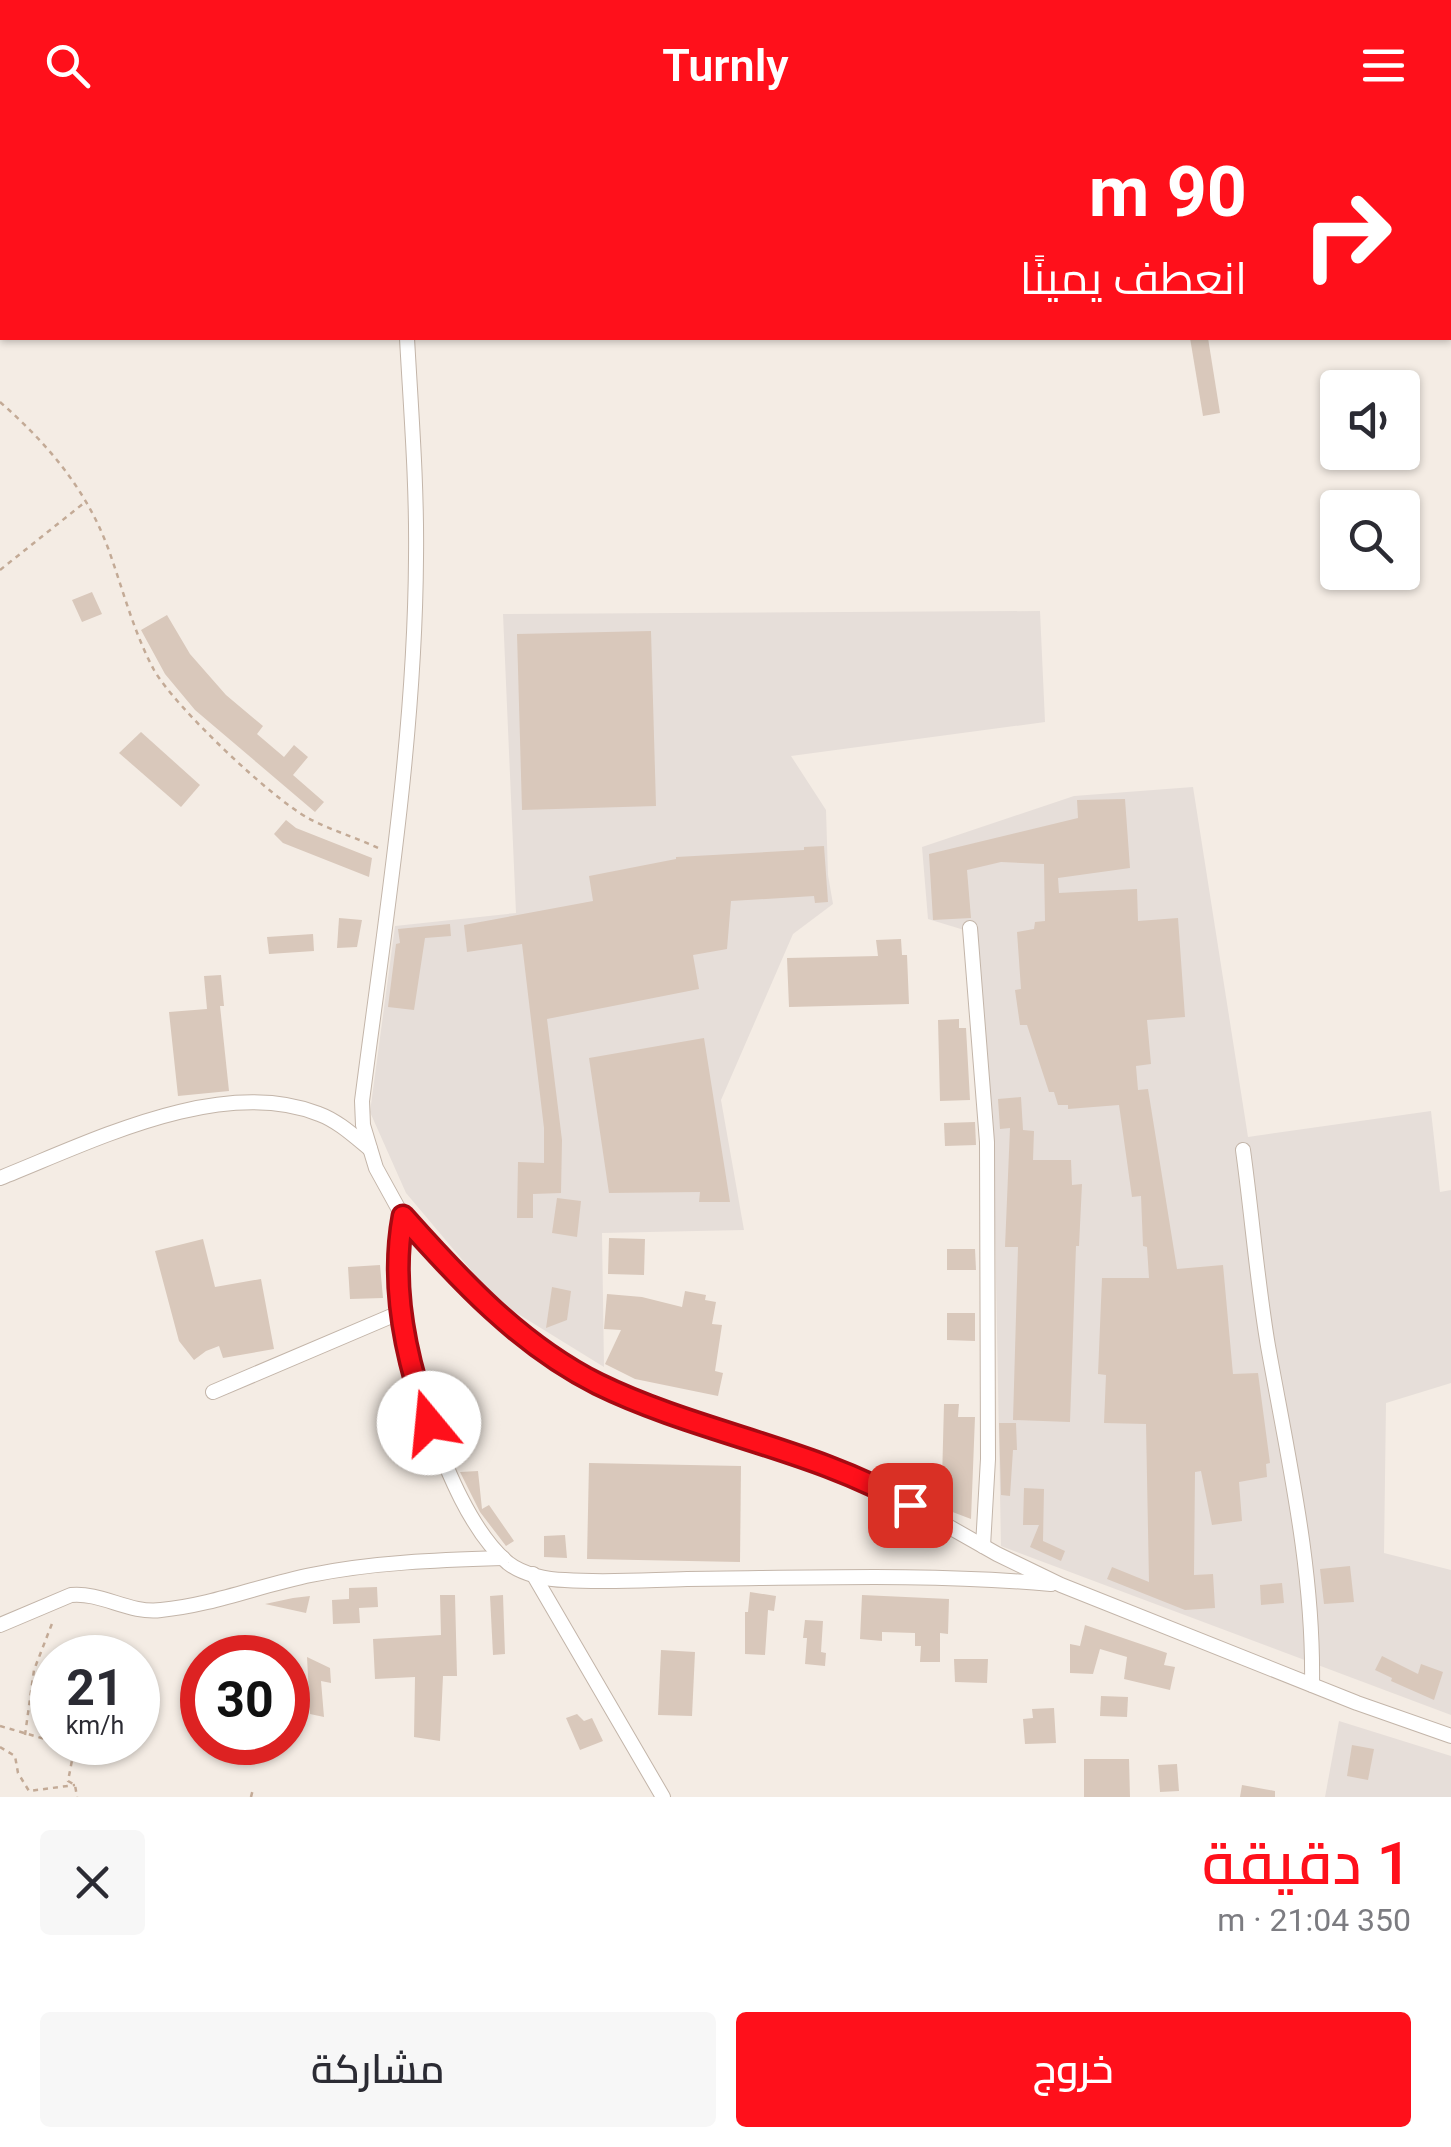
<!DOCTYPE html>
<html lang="ar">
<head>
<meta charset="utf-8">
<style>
  body { margin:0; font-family:Roboto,Cairo,sans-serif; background:#f7f7f7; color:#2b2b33; direction:rtl; height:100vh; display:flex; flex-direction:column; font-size:38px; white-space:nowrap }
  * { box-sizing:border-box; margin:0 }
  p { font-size:32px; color:#7c7c81 }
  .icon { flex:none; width:55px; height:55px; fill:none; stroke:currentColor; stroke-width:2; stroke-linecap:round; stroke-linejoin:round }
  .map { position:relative; height:1667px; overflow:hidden; direction:ltr }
  .details { display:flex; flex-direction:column; background:#fff; flex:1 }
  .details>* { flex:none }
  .banner { position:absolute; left:0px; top:0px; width:1452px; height:210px; box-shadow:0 2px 8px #0004; direction:rtl; background:#ff101b; color:#fff; overflow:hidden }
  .controls { position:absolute; left:1320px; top:240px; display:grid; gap:20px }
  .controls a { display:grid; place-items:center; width:100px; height:100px; border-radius:10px; background:#fff; box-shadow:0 2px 8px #0004; font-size:50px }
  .speed { position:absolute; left:30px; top:1505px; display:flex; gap:20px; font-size:50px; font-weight:700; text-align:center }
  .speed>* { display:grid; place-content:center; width:130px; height:130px; border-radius:50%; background:#fff; box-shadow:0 2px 8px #0004; line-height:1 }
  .speed small { font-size:25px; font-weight:400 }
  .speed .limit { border:15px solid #d22; background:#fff; color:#111 }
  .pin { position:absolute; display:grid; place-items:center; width:85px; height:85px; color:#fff; margin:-42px; border-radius:20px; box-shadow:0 5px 15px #0006 }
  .me { position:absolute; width:110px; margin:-55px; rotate:343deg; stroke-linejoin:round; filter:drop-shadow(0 0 8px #0008) }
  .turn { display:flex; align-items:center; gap:35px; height:210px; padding:0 40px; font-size:45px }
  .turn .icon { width:130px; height:130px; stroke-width:2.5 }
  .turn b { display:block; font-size:70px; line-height:85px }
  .round { display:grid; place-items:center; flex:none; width:105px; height:105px; border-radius:10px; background:#f7f7f7 }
  .summary { display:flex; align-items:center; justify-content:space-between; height:170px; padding:0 40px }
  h1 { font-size:60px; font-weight:600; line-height:75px; color:#ff101b }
  .cta { display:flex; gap:20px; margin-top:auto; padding:20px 40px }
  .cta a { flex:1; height:115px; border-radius:10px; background:#ff101b; color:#fff; font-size:40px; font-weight:600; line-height:115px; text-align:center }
  .cta a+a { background:#f7f7f7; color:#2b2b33 }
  header { display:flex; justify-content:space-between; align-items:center; height:130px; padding:0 40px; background:#ff101b; color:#fff; font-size:45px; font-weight:600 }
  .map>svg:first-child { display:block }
</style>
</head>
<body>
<header><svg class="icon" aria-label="menu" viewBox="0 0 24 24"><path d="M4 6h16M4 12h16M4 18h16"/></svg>Turnly<svg class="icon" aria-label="search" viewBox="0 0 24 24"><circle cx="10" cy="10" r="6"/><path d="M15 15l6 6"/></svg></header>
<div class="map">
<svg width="1451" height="1667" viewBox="0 0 1451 1667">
  <rect width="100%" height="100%" fill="#f4ece4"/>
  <!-- industrial -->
  <g fill="#e6ded9">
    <polygon points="1040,481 1045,592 791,626 826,680 828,745 833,774 793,804 721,970 744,1100 602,1103 604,1237 497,1171 406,1063 370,982 395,796 516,783 503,484"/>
    <polygon points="1193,657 1248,1007 1431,981 1440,1062 1451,1060 1451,1253 1386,1273 1384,1423 1451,1440 1451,1585 1001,1416 993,988 974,803 928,789 922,717 1074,666"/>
    <polygon points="1339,1591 1451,1626 1451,1667 1325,1667"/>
  </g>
  <!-- building -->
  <g fill="#d9c8bb">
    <polygon points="1190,208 1208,208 1220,283 1203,286"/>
    <polygon points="92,462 102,484 82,492 72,470"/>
    <polygon points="167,485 190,524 226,565 263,596 257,604 284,627 294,615 308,627 293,645 324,672 315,682 195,580 165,544 141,500"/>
    <polygon points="651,501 656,676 522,680 517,504"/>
    <polygon points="141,602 200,655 181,677 119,623"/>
    <polygon points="1125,669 1130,738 1058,748 1059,763 1137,759 1138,791 1178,788 1185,887 1147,890 1151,934 1136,936 1138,960 1148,959 1177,1139 1223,1135 1233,1244 1258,1243 1270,1333 1266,1334 1267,1347 1239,1352 1242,1391 1212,1395 1201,1341 1195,1342 1194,1445 1213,1444 1215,1478 1185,1480 1107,1449 1112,1437 1149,1452 1146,1294 1104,1293 1106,1245 1098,1244 1102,1148 1149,1148 1147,1117 1143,1116 1141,1066 1132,1067 1119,975 1068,979 1068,975 1058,975 1054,962 1049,962 1027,895 1020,895 1015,860 1021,859 1017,802 1034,799 1035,792 1045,791 1044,734 1001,732 967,740 971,788 933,790 929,724 1078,688 1077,670"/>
    <polygon points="286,690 296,698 372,728 369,747 283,713 274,704"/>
    <polygon points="824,716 828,772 815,773 814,766 731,771 727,819 693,825 699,859 547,889 562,1010 561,1063 533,1064 533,1088 517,1088 518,1032 544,1033 544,998 522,814 467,822 464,795 593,771 589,746 676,729 676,727 804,720 804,717"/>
    <polygon points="339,788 362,790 357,817 337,818"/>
    <polygon points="450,794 451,806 425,808 414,880 388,877 396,814 400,813 398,799"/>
    <polygon points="313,804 314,821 269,824 267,807"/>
    <polygon points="901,809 902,825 907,825 909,874 789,877 787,828 878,826 876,810"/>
    <polygon points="221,845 224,876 220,876 229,961 178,966 169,882 207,879 204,846"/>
    <polygon points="959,889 959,898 966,898 970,970 940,971 938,890"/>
    <polygon points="704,908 730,1072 699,1072 700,1062 609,1063 589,928"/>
    <polygon points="1021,967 1023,1000 1034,1001 1033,1030 1071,1030 1072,1055 1082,1054 1079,1116 1076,1116 1070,1292 1013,1290 1018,1117 1005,1117 1010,998 1000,999 998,969"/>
    <polygon points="975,992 976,1015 945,1016 944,993"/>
    <polygon points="557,1068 581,1071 577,1107 552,1103"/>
    <polygon points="609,1108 645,1109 644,1145 608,1144"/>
    <polygon points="203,1109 215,1157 261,1149 274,1219 223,1228 219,1216 206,1221 194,1230 179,1211 155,1121"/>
    <polygon points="947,1119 975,1119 976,1140 947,1140"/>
    <polygon points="380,1135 383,1168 350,1169 348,1137"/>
    <polygon points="552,1157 571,1161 567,1190 546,1198"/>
    <polygon points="685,1161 706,1165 705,1170 716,1172 712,1194 722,1195 715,1241 723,1243 718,1266 635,1249 605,1234 621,1200 604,1199 607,1164 642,1167 682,1177"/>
    <polygon points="947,1183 975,1183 975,1211 947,1210"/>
    <polygon points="944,1274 959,1274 958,1287 975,1287 971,1389 942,1378 939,1350 942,1350"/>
    <polygon points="999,1293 1016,1293 1017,1320 1013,1320 1010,1366 1001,1365"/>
    <polygon points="589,1333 741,1336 740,1432 587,1429"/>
    <polygon points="478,1341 482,1379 489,1375 514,1411 506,1416 480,1382 460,1342"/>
    <polygon points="1024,1358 1044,1359 1043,1411 1065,1421 1061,1431 1030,1417 1039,1395 1023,1395"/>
    <polygon points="565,1405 567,1428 544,1427 544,1406"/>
    <polygon points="1350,1436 1354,1472 1324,1474 1320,1439"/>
    <polygon points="1282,1453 1284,1473 1261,1475 1260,1455"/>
    <polygon points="377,1457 378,1477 359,1478 360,1493 333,1494 332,1470 349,1469 349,1458"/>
    <polygon points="750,1462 776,1466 774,1481 768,1480 765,1525 745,1524 745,1482 748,1482"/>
    <polygon points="440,1465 455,1465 457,1546 443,1546 440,1611 414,1607 415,1547 375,1549 373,1509 441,1505"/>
    <polygon points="503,1465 505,1524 493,1525 490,1466"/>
    <polygon points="862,1465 949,1469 948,1504 940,1503 940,1532 920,1532 921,1516 915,1516 915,1503 882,1502 882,1511 860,1509"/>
    <polygon points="310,1466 306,1483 265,1474 293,1468"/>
    <polygon points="805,1490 823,1491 821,1522 826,1523 825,1536 805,1534 807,1508 803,1508"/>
    <polygon points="1085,1495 1167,1523 1164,1535 1175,1537 1170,1560 1124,1549 1127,1527 1100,1519 1093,1544 1070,1543 1070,1514 1080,1516"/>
    <polygon points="661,1520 695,1522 692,1586 658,1585"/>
    <polygon points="1382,1526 1418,1544 1421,1534 1443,1542 1434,1570 1391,1551 1392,1548 1375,1540"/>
    <polygon points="307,1527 330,1538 331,1553 321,1551 324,1587 310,1584"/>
    <polygon points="954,1529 988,1529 987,1553 955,1552"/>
    <polygon points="1101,1566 1128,1567 1127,1587 1100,1586"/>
    <polygon points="1054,1578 1056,1613 1025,1614 1023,1589 1033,1588 1032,1579"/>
    <polygon points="577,1584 584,1591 592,1588 603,1611 580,1620 566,1588"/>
    <polygon points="1352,1615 1374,1619 1368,1650 1347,1646"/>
    <polygon points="1084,1629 1129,1629 1130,1667 1084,1667"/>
    <polygon points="1177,1634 1179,1661 1160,1662 1158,1635"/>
    <polygon points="1242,1655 1275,1661 1275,1667 1240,1667"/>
  </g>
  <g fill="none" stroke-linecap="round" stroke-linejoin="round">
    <!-- street casing -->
    <g stroke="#c3b5a9" stroke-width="16">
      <g id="street">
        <polyline points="396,0 396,2"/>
        <path d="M407,208C411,281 417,354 416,428C415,609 385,792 362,971L363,995L376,1038L403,1087L487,1176L536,1214L598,1254L750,1312L849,1345L886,1361L997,1424L1061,1455L1357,1573L1451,1606"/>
        <polyline points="970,798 987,1012 988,1329 983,1416"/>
        <path d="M1243,1020C1252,1085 1257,1151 1268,1216C1288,1328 1314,1440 1312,1555"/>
        <path d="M0,1048C91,1012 221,945 319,984C338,991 354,1006 370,1019"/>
        <path d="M403,1087C390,1157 406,1228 430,1295C446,1338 471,1402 508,1433C522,1444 547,1450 565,1450C605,1453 646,1450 687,1449C808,1448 930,1443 1051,1454"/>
        <polyline points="213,1262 401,1182"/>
        <polyline points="533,1444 663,1667"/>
        <path d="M0,1495L71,1465C102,1462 129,1484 161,1480C213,1475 261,1455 311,1445C374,1432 439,1430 503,1428"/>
      </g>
    </g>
    <!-- path -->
    <g stroke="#c3aa96" stroke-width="2.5" stroke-dasharray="5 5" stroke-linecap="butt">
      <polyline points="1401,2 1405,0"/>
      <path d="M0,272C47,313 86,359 108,418C123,459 133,501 154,540C175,577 270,667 308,688C330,700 355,707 378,718"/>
      <polyline points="0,440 84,373"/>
      <polyline points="0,1596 52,1611"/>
      <polyline points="25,1605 34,1540 53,1491"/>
      <polyline points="62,1612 75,1615 68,1651 75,1655 77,1667"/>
      <polyline points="0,1617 15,1626 18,1643 29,1661 75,1655"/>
      <polyline points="251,1667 253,1659"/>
    </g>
    <!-- street -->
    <use href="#street" stroke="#fff" stroke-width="14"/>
  </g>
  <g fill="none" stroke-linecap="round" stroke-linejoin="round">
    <!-- route casing -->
    <g stroke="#a60a12" stroke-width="25">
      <path id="route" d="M429,1293C405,1227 390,1156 403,1086C460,1150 520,1215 598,1254C698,1303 815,1319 910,1375"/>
    </g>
    <!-- route -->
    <use href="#route" stroke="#ff101b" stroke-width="18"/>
  </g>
</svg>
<div class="controls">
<a><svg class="icon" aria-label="sound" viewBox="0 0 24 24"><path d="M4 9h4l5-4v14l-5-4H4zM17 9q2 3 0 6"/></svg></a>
<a><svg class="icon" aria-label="search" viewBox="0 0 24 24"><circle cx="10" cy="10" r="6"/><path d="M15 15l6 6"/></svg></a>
</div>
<div class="speed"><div>21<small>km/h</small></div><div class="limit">30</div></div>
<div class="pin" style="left:910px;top:1375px;background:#d93025"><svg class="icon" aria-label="arrive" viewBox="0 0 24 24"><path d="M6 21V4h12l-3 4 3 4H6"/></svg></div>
<svg class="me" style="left:429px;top:1293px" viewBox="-20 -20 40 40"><circle r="19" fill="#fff"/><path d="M0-13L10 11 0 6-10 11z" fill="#ff101b"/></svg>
<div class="banner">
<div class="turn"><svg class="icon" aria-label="right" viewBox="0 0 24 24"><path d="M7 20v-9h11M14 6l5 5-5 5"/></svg><div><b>90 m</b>انعطف يمينًا</div></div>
</div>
</div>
<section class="details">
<div class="summary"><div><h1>1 دقيقة</h1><p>350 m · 21:04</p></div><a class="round"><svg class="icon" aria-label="close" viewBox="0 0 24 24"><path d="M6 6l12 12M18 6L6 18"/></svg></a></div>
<div class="cta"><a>خروج</a><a>مشاركة</a></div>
</section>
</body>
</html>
